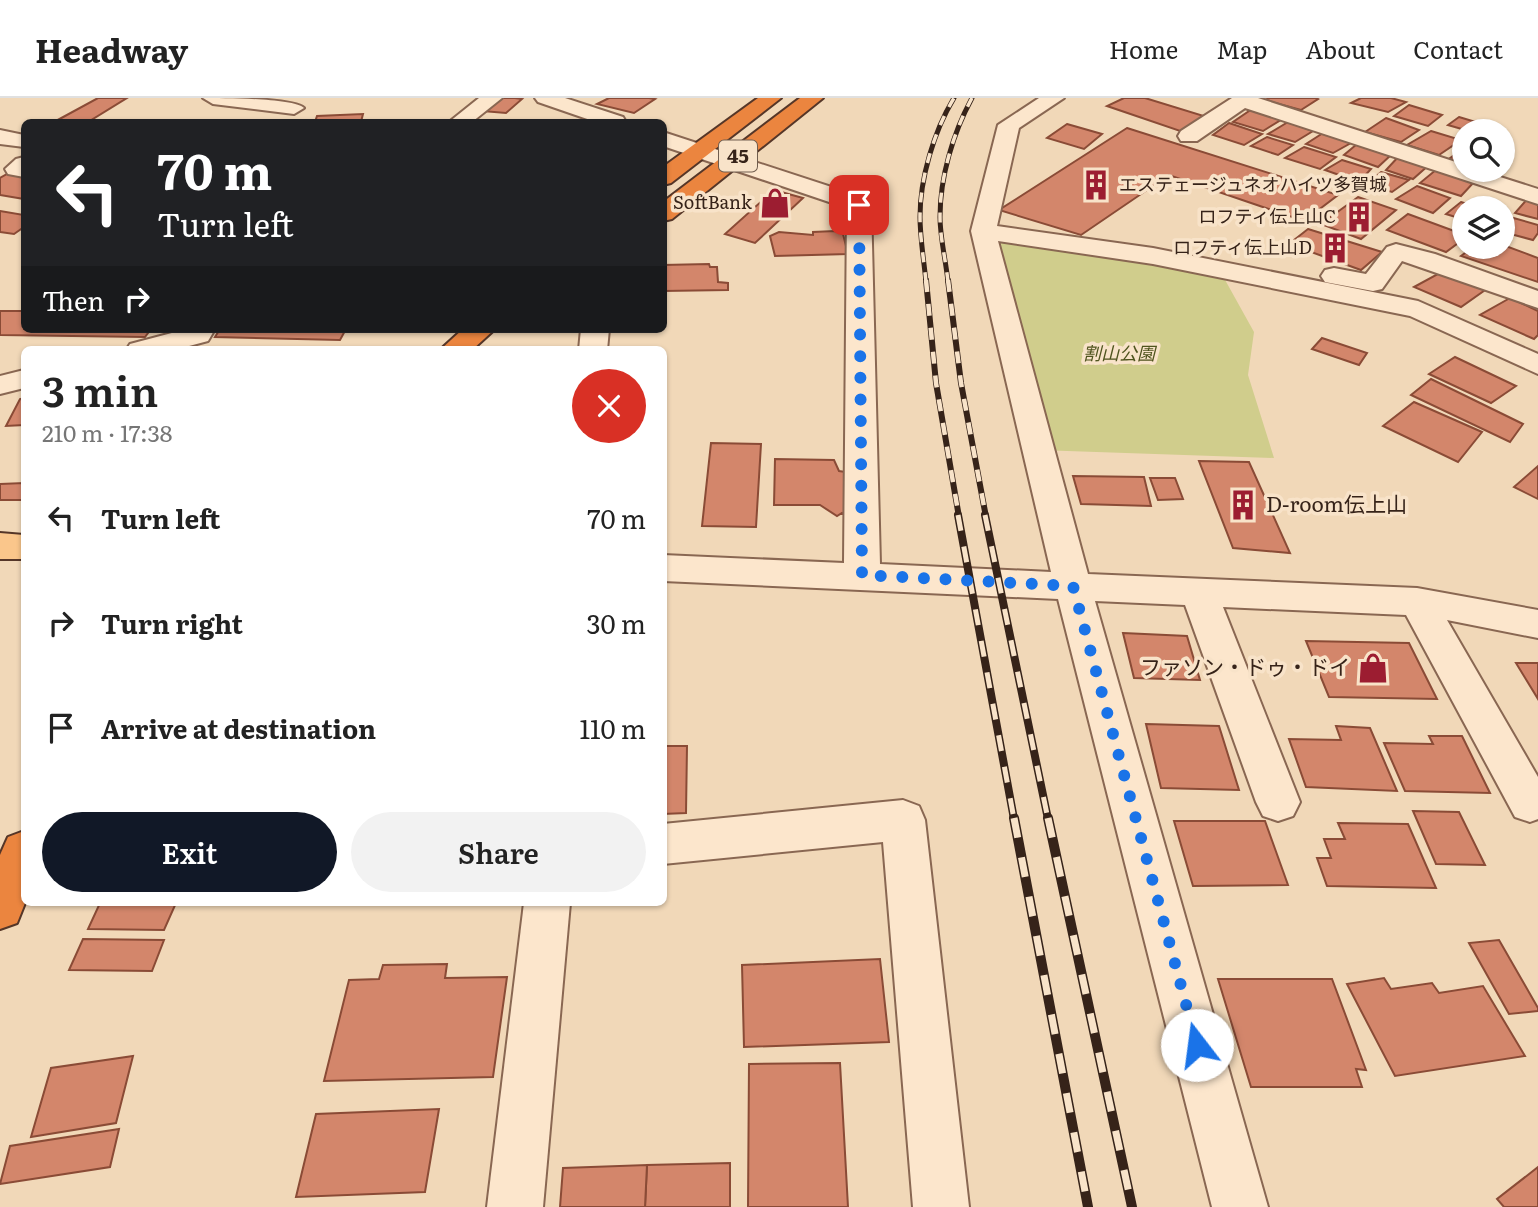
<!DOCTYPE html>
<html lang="en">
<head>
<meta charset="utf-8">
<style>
  body { margin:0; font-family:Literata,"Noto Sans JP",serif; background:#f2f2f2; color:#222; height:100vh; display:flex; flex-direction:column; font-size:26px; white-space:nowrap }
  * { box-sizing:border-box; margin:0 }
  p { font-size:23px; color:#767676 }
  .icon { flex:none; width:38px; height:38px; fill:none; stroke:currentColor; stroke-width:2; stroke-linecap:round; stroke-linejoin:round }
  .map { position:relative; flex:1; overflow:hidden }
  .sheet { position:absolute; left:21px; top:248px; width:646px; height:560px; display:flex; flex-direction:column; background:#fff; border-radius:10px; box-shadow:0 2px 5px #0004 }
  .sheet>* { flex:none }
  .top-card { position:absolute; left:21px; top:21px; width:646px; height:214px; border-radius:10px; box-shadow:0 2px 5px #0004; background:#202124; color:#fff; overflow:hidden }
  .tools { position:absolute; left:1452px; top:21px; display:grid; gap:14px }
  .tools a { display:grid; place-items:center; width:63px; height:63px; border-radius:50%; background:#fff; box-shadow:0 2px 5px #0004; font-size:35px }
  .pin { position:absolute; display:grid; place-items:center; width:60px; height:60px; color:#fff; margin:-30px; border-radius:14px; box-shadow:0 4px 10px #0006 }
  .me { position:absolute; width:77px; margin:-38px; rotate:345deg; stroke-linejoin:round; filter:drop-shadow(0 0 5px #0008) }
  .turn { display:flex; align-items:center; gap:24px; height:147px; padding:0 21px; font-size:32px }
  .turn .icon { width:91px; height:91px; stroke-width:2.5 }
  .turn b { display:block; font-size:49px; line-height:60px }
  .then { display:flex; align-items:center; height:66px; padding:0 21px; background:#0003; gap:14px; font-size:26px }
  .round { display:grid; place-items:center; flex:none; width:74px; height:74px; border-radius:37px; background:#f2f2f2 }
  .head { display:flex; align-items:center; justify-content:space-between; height:119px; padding:0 21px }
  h1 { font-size:42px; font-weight:600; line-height:52px }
  .action { display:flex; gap:14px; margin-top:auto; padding:14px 21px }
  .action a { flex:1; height:80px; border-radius:42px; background:#111827; color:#fff; font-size:28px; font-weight:600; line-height:80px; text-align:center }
  .action a+a { background:#f2f2f2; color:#222 }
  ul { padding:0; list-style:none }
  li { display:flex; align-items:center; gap:21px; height:105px; padding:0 21px }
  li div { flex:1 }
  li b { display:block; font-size:26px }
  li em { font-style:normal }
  header { display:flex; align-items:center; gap:42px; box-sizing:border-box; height:98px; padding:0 35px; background:#fff; border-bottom:2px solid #e0e0e0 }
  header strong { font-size:33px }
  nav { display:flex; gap:38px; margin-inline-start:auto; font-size:24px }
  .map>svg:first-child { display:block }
</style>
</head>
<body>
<header>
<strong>Headway</strong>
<nav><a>Home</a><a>Map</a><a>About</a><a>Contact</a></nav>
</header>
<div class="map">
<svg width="1538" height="1109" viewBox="0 0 1538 1109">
  <rect width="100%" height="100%" fill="#f1d8b8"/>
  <!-- green -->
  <polygon fill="#d0cd8c" points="983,133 1219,171 1254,234 1248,277 1274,360 1038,352"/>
  <!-- building -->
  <g fill="#d3866b" stroke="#8a4b36" stroke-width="2">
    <polygon points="98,0 127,0 88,24 54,24"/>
    <polygon points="500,0 515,0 522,1 506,15 482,13"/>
    <polygon points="609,0 649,0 655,1 634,15 597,6"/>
    <polygon points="1124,0 1145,0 1207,19 1183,34 1107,8"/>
    <polygon points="1270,0 1316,0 1318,1 1301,12 1264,2"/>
    <polygon points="1361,0 1391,0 1406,4 1388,14 1351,5"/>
    <polygon points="1409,7 1442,17 1428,28 1394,18"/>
    <polygon points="1252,11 1284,20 1263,33 1233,24"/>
    <polygon points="363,16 361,24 315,24 317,18"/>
    <polygon points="1459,19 1479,25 1465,32 1448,27"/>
    <polygon points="1386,20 1419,32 1401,44 1365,34"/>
    <polygon points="1288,24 1313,33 1295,44 1268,36"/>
    <polygon points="1229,25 1262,36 1244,47 1213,37"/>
    <polygon points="1067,26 1102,36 1084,51 1047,40"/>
    <polygon points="1127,30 1338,97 1304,123 1169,77 1081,137 999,112"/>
    <polygon points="1431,33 1461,42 1439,57 1407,47"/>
    <polygon points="1323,35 1351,45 1333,55 1306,46"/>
    <polygon points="1267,39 1293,47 1278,57 1251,48"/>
    <polygon points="1357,46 1391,57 1378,69 1344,57"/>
    <polygon points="1304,49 1336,59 1320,71 1285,60"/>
    <polygon points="1465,49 1465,66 1449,61"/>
    <polygon points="1400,57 1429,67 1413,81 1386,72"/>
    <polygon points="1342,62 1371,71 1359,84 1325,72"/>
    <polygon points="1437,71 1475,83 1461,98 1420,85"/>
    <polygon points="1381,74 1409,82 1392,94 1367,86"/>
    <polygon points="7,76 24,78 24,101 0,97 0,80"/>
    <polygon points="1417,88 1450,100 1433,115 1396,101"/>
    <polygon points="774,92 803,100 755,145 725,136"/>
    <polygon points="1358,99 1396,112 1361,141 1321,126"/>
    <polygon points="1529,99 1538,102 1538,121 1515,115"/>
    <polygon points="1461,104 1479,110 1465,110 1465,122 1446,116"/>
    <polygon points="0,113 24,117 24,129 14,136 0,134"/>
    <polygon points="1408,116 1465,137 1465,140 1446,154 1387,132"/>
    <polygon points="1510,119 1538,127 1538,135 1533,142 1503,134 1503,126"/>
    <polygon points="1308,131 1382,154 1361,172 1289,146"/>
    <polygon points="835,133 843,136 848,156 775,158 770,138 779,134 813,137 813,134"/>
    <polygon points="1503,147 1538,160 1538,184 1461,158 1473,149"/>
    <polygon points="709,166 710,169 717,169 718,184 728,185 728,192 663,193 663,167"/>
    <polygon points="1445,172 1488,190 1461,209 1414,189"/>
    <polygon points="1510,200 1538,213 1538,237 1534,241 1480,217"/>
    <polygon points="0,213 24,213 24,231 151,231 145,239 0,237"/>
    <polygon points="220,231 346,231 340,242 215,239"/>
    <polygon points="1322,240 1367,255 1359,267 1312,251"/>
    <polygon points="1455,259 1516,288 1491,305 1429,276"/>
    <polygon points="1431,281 1523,326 1510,344 1411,297"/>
    <polygon points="24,300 24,327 6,328 20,301"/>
    <polygon points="1414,304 1482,334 1458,364 1383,328"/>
    <polygon points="711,345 761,346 756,429 702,428"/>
    <polygon points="775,361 834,362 839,373 846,374 847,418 842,415 837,418 820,407 774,407"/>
    <polygon points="1199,363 1249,364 1290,455 1233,450"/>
    <polygon points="1538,368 1538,401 1514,389"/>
    <polygon points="1073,378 1144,379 1151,408 1081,406"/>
    <polygon points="1150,380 1175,380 1183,401 1158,402"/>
    <polygon points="24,385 24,402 0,402 0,386"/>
    <polygon points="1123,535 1187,538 1200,582 1134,580"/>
    <polygon points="1306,543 1409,545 1437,601 1329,599"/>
    <polygon points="1516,565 1538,565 1538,601"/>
    <polygon points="1146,626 1219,628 1239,692 1161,690"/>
    <polygon points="1336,628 1370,630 1397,693 1306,689 1289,641 1341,642"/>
    <polygon points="1429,638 1462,638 1490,695 1405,693 1384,645 1433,646"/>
    <polygon points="663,648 687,648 686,715 663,716"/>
    <polygon points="1413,713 1459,714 1485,767 1436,766"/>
    <polygon points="1174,723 1265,723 1288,787 1193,788"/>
    <polygon points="1338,725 1408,726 1436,790 1327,788 1317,760 1331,760 1324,741 1345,741"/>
    <polygon points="100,805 176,805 164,832 88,831"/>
    <polygon points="83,841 164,842 152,873 69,872"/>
    <polygon points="1499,842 1538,910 1538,913 1509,916 1469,845"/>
    <polygon points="880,861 889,944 744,949 742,867"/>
    <polygon points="447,866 445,880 507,879 493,979 324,983 349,882 379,881 383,867"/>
    <polygon points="1384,880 1391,891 1432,885 1439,895 1483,888 1525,958 1395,978 1347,886"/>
    <polygon points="1218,881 1332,881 1366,972 1356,971 1362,989 1251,989"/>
    <polygon points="133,958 116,1025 31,1039 51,970"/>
    <polygon points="840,965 848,1109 748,1109 749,966"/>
    <polygon points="439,1011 425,1094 296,1099 316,1016"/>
    <polygon points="119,1031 110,1069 0,1086 10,1048"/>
    <polygon points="730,1065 730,1109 645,1109 647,1067"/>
    <polygon points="647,1067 645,1109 560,1109 563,1070"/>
    <polygon points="1538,1069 1538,1109 1504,1109 1497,1101"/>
  </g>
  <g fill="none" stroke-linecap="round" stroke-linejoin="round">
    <!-- minor casing -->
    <g stroke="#896752" stroke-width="4">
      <g id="minor">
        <path d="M203,0C223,0 293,0 304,10L294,16L213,6Z"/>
        <polygon points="479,0 502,0 472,24 449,24"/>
        <polygon points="535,0 565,0 623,19 626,24 596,24 538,4"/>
        <polygon points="1039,0 1064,0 1019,30 997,128 1153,150 1418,203 1538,256 1538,276 1410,218 1153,166 998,143 1088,476 1417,490 1538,512 1538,540 1447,522 1538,679 1538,721 1530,724 1515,719 1406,517 1223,509 1300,704 1293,718 1278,723 1263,718 1256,704 1185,507 1095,503 1268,1109 1212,1109 1058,501 663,483 663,457 844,465 847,110 663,48 663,34 868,101 871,106 880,466 1051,474 971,133 998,27"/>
        <polygon points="1232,0 1258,0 1465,67 1465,72 1478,72 1538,91 1538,106 1245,10 1197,43 1181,43 1178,38 1181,33"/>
        <polygon points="0,32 24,37 24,49 0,46"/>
        <polygon points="24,59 24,79 8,76 5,71 16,61"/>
        <polygon points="1396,146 1435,156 1538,193 1538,210 1402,163 1382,191 1373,193 1325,184 1321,178 1325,172 1334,170 1366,176 1387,149"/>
        <polygon points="187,231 215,231 208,243 174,252 126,252 130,246"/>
        <polygon points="581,231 609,231 607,252 579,252"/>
        <polygon points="24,272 24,290 0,296 0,278"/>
        <polygon points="903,702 919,708 925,722 969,1109 913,1109 883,744 663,766 663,726"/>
        <polygon points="524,805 570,805 543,1109 487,1109"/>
      </g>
    </g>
    <!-- major casing -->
    <g stroke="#553628" stroke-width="4">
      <polygon id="major" points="0,435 24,437 24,461 0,461"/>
    </g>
    <!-- highway casing -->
    <g stroke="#553628" stroke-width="4">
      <g id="highway">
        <polygon points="758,0 781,0 671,85 663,87 663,69"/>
        <polygon points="800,0 823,0 672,121 663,123 663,104"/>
        <polygon points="463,231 495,231 472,252 440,252"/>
        <polygon points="24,733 25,805 17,825 0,831 0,757 8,739"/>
      </g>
    </g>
    <!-- minor -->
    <use href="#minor" fill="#fce6cc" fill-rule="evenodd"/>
    <!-- major -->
    <use href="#major" fill="#fac68b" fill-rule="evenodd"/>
    <!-- highway -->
    <use href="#highway" fill="#eb853f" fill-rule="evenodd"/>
    <!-- rail-far3 casing -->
    <g stroke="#362319" stroke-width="5">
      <g id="rail-far3">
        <path d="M926,184C924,163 920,140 920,119C920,80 934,33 954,0"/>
        <path d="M948,184C946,163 940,140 940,119C940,79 953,35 972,0"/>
      </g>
    </g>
    <!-- rail-far2 casing -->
    <g stroke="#362319" stroke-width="6">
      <g id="rail-far2">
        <polyline points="926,182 936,285 959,419"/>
        <polyline points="948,182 961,285 986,419"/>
      </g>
    </g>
    <!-- rail-far1 casing -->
    <g stroke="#362319" stroke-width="8">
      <g id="rail-far1">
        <polyline points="958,417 1014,721"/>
        <polyline points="985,417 1048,721"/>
      </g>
    </g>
    <!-- rail casing -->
    <g stroke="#362319" stroke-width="10">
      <g id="rail">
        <polyline points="1014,720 1088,1109"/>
        <polyline points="1048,720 1132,1109"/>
      </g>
    </g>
    <!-- rail-far3 -->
    <use href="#rail-far3" stroke="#f8e3c9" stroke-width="3.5" stroke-dasharray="10" stroke-linecap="butt"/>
    <!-- rail-far2 -->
    <use href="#rail-far2" stroke="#f8e3c9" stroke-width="4.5" stroke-dasharray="12" stroke-linecap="butt"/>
    <!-- rail-far1 -->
    <use href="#rail-far1" stroke="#f8e3c9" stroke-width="5" stroke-dasharray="16" stroke-linecap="butt"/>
    <!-- rail -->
    <use href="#rail" stroke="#f8e3c9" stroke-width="7" stroke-dasharray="20" stroke-linecap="butt"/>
  </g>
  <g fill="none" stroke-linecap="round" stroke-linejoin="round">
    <!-- route -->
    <polyline stroke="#1a73e8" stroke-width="12" stroke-dasharray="0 21.6" points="859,107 862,477 1073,488 1197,947"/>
  </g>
  <!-- icons -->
  <defs>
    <g id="building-bare" transform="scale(2.415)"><path d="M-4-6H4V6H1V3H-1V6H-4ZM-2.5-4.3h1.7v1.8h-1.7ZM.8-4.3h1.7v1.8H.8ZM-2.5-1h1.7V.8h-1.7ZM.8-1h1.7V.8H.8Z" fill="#9c1d31" stroke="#f8e3c9" stroke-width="2.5" paint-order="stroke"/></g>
    <g id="shop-bare" transform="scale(2.415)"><path d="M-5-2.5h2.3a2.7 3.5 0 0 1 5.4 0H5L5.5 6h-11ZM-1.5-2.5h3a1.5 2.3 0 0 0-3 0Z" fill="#9c1d31" stroke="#f8e3c9" stroke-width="2.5" paint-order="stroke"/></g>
  </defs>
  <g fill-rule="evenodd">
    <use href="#building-bare" x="1096" y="87"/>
    <use href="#shop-bare" x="775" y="105"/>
    <use href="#building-bare" x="1359" y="119"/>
    <use href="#building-bare" x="1335" y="150"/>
    <use href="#building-bare" x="1243" y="407"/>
    <use href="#shop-bare" x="1373" y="570"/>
  </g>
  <g text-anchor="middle" stroke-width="7" stroke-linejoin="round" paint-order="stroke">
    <!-- far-poi labels -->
    <g font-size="18" fill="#362319" stroke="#f8e3c9" text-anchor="end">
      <text x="1119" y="93" text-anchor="start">エステェージュネオハイツ多賀城</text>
      <text x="752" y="111">SoftBank</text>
      <text x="1336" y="125">ロフティ伝上山C</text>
      <text x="1312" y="156">ロフティ伝上山D</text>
    </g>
    <!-- far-park labels -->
    <g font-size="18" font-style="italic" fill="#4f541e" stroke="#f8e3c9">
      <text x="1119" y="262">割山公園</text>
    </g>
    <!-- shield labels -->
    <rect fill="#f8e3c9" stroke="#705d4e" stroke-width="2" x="719" y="42.5" width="38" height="31" rx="5"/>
    <g font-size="19" font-weight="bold" fill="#362319">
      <text x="738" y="65">45</text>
    </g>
    <!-- poi labels -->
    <g font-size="21" fill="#362319" stroke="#f8e3c9" text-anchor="start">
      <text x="1266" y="414">D-room伝上山</text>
      <text x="1350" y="577" text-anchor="end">ファソン・ドゥ・ドイ</text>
    </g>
  </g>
</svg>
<div class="tools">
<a><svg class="icon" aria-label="search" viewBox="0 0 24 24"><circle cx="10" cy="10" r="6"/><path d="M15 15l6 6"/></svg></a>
<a><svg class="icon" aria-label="layers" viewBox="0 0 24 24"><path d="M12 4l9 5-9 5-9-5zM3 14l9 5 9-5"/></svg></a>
</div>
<div class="pin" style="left:859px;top:107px;background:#d93025"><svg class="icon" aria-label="arrive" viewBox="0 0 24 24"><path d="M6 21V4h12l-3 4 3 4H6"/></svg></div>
<svg class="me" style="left:1197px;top:947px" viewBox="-20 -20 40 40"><circle r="19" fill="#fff"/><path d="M0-13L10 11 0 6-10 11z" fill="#1a73e8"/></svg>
<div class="top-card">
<div class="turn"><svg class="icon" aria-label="left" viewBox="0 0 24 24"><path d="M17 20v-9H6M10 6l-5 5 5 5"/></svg><div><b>70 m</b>Turn left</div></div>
<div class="then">Then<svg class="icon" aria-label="right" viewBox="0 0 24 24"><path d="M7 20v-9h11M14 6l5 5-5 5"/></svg></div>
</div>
<section class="sheet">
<div class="head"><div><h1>3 min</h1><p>210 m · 17:38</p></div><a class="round" style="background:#d93025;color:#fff"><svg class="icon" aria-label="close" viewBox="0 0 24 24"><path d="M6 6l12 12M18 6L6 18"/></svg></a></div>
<ul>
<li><svg class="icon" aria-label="left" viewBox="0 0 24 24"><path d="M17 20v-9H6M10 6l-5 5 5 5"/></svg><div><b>Turn left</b></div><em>70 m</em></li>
<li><svg class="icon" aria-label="right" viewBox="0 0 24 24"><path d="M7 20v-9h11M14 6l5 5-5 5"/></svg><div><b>Turn right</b></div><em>30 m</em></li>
<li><svg class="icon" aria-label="arrive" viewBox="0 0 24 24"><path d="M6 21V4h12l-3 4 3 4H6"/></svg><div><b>Arrive at destination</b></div><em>110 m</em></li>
</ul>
<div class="action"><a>Exit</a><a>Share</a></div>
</section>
</div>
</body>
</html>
